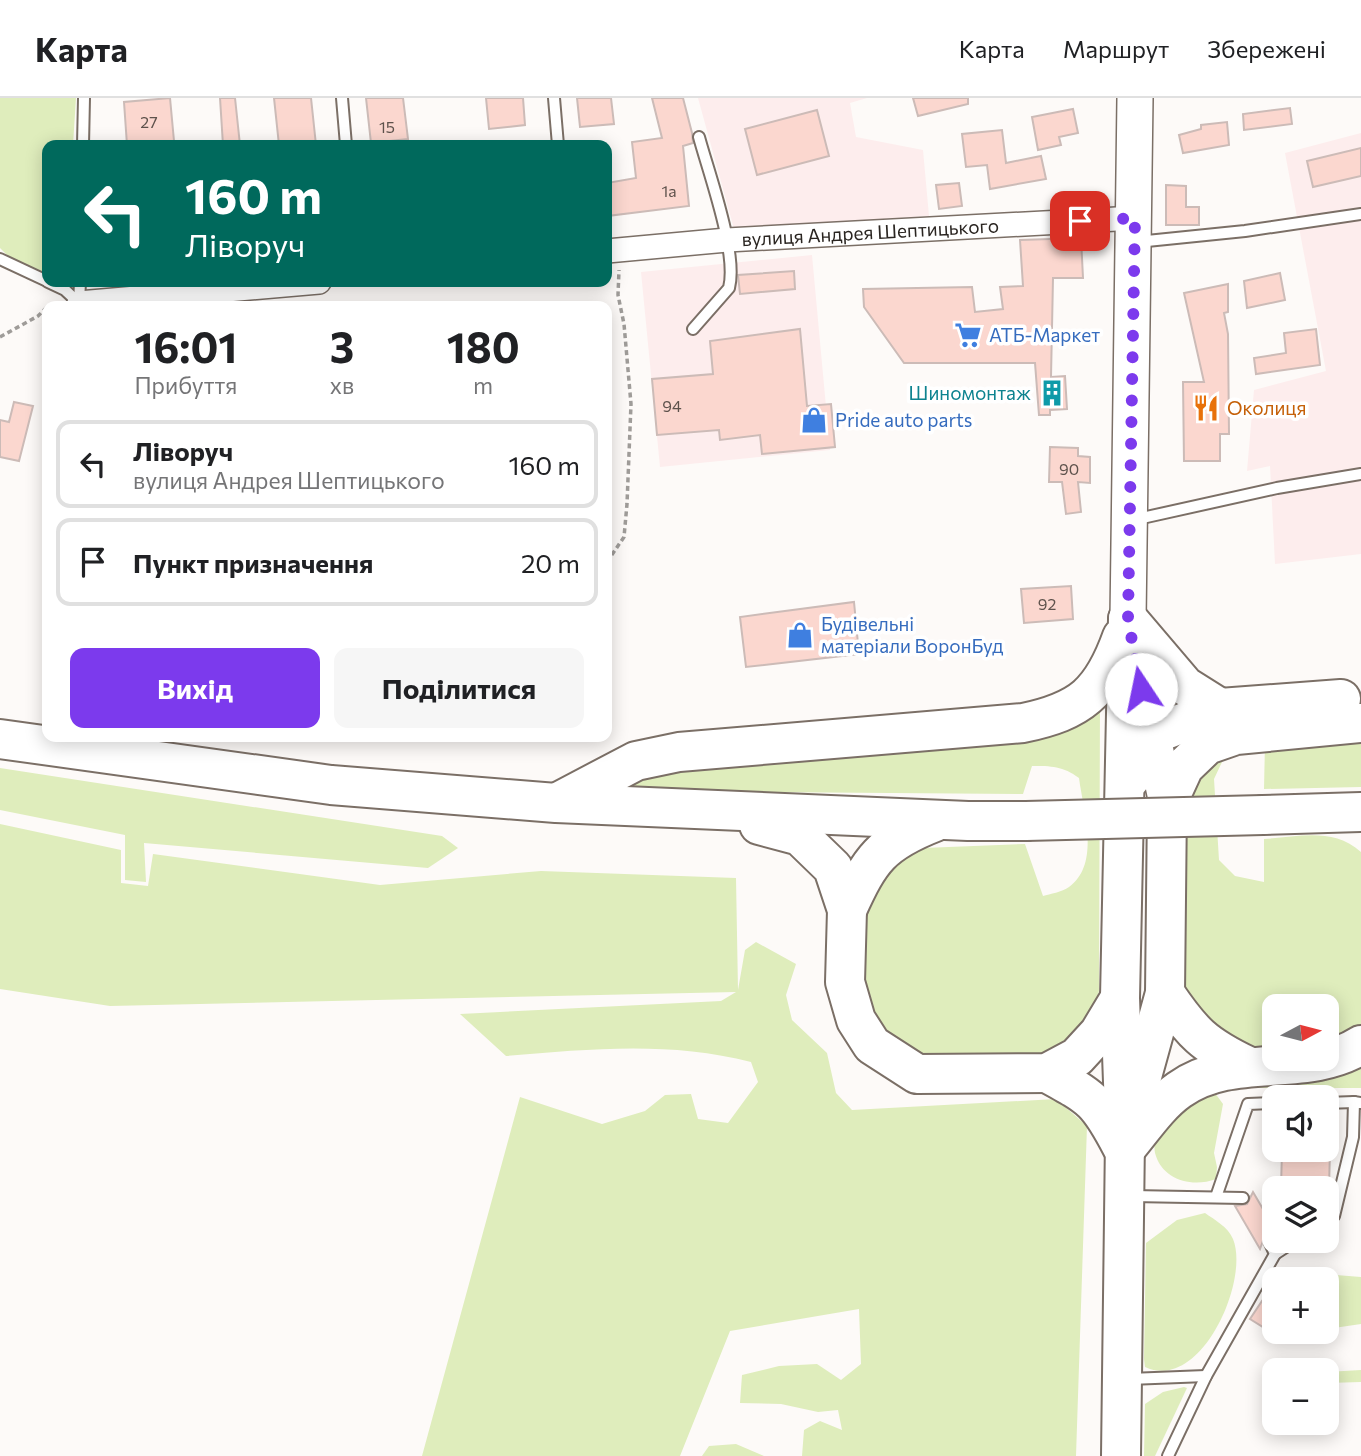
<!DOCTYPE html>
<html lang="uk">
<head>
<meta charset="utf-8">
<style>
  body { margin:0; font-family:Commissioner,sans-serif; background:#f6f6f6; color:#202124; height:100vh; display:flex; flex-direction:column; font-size:26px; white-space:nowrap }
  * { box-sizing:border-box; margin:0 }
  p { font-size:23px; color:#757577 }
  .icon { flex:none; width:38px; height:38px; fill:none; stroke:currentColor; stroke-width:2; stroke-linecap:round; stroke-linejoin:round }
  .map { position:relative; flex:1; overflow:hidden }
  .drawer { position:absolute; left:42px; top:203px; width:570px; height:441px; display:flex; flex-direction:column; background:#fff; border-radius:14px; box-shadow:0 4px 18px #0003 }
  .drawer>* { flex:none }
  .top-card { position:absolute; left:42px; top:42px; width:570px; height:147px; border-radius:14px; box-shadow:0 4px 18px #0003; background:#00695c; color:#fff; overflow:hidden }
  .needle { width:46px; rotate:83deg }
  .tools { position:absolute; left:1262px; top:896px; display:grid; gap:14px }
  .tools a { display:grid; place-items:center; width:77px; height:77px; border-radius:14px; background:#fff; box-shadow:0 4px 18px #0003; font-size:35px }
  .pin { position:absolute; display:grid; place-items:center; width:60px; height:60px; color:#fff; margin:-30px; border-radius:14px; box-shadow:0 4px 10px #0006 }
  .me { position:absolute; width:77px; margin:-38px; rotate:349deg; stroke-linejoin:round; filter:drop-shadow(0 0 5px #0008) }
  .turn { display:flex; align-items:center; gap:24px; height:147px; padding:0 28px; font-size:32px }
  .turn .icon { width:91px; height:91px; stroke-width:2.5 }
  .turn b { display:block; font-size:49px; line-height:60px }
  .eta { display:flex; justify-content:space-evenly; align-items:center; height:119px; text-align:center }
  .eta b { font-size:42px; font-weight:700; line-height:49px }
  .primary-button { display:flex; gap:14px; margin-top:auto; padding:14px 28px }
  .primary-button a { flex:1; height:80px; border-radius:14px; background:#7c3aed; color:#fff; font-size:28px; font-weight:700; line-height:80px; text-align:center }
  .primary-button a+a { background:#f6f6f6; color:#202124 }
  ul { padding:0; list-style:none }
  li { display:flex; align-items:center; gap:21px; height:88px; margin:0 14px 10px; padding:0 14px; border:4px solid #e0e0e0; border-radius:14px }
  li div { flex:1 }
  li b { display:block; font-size:26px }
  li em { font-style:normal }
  header { display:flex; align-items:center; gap:42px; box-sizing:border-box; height:98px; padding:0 35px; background:#fff; border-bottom:2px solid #e0e0e0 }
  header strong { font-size:33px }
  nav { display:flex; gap:38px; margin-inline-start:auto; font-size:24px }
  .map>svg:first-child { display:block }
</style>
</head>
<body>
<header>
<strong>Карта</strong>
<nav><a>Карта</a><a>Маршрут</a><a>Збережені</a></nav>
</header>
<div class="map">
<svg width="1361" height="1358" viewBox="0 0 1361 1358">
  <rect width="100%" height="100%" fill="#fdfaf8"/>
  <!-- industrial -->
  <g fill="#fdeded">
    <polygon points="698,0 867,0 850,5 856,39 923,52 929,118 734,131"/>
    <polygon points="1361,35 1361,456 1275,466 1270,368 1247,373 1254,292 1326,273 1285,55"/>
    <polygon points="812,157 830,352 660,369 641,174"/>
  </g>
  <!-- green -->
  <g fill="#dfedbc">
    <polygon points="0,0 76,0 73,47 47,47 47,179 10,160 0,150"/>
    <path d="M1100,604L1099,893L1093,915L1061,951L1035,959L931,962L903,950L875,924L861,871L860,808L898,751L1025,746L1043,798C1050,796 1062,794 1069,789C1101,766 1083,712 1079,680C1063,668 1051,668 1032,668L1023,696L606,693L636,676Z"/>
    <polygon points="1361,635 1361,689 1264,691 1265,644"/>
    <path d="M1242,645L1222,664L1214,681L1219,762L1235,778L1264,784V741C1298,739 1333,729 1361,754V926L1346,940L1327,946L1326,908H1274V953L1247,954L1214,940L1178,884L1177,716L1195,672Z"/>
    <polygon points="0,670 442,738 458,750 428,770 144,745 146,784 125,782 125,737 0,712"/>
    <path d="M0,726L121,752V785L148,788L153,756L380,787L541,773L736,780L738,892L745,852L756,844L796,866L786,897L792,922L827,955L836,995L852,1012L1056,1001L1087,1028L1076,1358H802L804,1332L820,1323L842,1332L838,1312L818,1314L781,1306L740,1305L742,1277L779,1268L817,1266L841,1282L861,1266L859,1211L730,1233L680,1358H422L520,999L602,1026L645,1013L665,997L691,996L698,1021L728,1025L758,984L751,964C670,943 588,951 506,958L460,916L721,903L736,894L110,908L0,891Z"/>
    <polygon points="1361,966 1361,990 1247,990 1248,979"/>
    <path d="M1212,991L1223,1006L1214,1055L1217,1069L1216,1081C1192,1090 1162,1082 1155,1055C1154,1048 1154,1040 1157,1034C1169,1015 1194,1003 1212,991Z"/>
    <path d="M1205,1115C1215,1122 1228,1129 1233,1141C1250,1182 1201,1295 1145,1269L1144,1261L1146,1145L1177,1122Z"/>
    <polygon points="1336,1177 1361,1179 1361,1226 1327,1231 1326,1181 1318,1181"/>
    <polygon points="1361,1272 1361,1284 1327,1285 1327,1274"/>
    <polygon points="1184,1289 1187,1290 1155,1358 1144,1358 1145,1306 1163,1294"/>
    <polygon points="736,1346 764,1358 702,1358 709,1348"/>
  </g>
  <!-- building -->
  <g fill="#fbd7cf" stroke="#ccbbb7" stroke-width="2">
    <polygon points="170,0 174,43 127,47 124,4"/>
    <polygon points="220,0 235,0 240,47 223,47"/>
    <polygon points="274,0 311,0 316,47 279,47"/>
    <polygon points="366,0 403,0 408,41 371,45"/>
    <polygon points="486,0 523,0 525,27 489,31"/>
    <polygon points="577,0 611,0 614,26 580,29"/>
    <polygon points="652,0 683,0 692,35 693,45 683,48 689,108 607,118 607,85 636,80 632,44 662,40"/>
    <polygon points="913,0 968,0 968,6 918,18"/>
    <polygon points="1290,10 1292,26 1244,32 1243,16"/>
    <polygon points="1073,11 1078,35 1059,39 1061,47 1038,52 1032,19"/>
    <polygon points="817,12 829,58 757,77 745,31"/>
    <polygon points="1227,24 1229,47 1183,55 1179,37 1201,31 1201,27"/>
    <polygon points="1002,32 1006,65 1041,58 1046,81 990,91 987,67 966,69 962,36"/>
    <polygon points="1361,50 1361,78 1313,89 1307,63"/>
    <polygon points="959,85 962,108 939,111 936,87"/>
    <polygon points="1166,87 1186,88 1186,109 1199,109 1199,127 1166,127"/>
    <polygon points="1081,140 1083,180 1053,180 1051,279 1065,278 1067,311 1050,312 1050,317 1039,317 1035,265 904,265 864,209 863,191 972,189 975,214 1003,211 1000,189 1023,188 1020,142"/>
    <polygon points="794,173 795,191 740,196 738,177"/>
    <polygon points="1280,175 1285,202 1247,210 1244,183"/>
    <polygon points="1228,186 1228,214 1224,215 1228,236 1229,336 1220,336 1220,363 1184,363 1183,284 1204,284 1184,195"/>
    <polygon points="800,231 807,308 831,306 835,349 762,356 760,337 720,342 719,332 657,337 652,281 713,276 710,243"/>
    <polygon points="1316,231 1320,267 1256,276 1254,260 1286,255 1284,235"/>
    <polygon points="14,304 33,308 19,363 0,359 0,322 9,324"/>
    <polygon points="1050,349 1078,350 1078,358 1090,359 1090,385 1078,384 1081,414 1066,416 1062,384 1049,384"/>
    <polygon points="1071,488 1073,521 1024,525 1021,491"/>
    <polygon points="854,504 859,556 746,569 740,519"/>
    <polygon points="1282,1052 1330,1052 1329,1090 1281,1090"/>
    <polygon points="1253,1094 1274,1130 1274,1138 1264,1140 1260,1151 1235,1108 1247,1106"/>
    <polygon points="1262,1203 1274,1211 1274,1236 1250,1221"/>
  </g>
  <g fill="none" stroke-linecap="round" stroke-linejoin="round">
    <!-- lane casing -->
    <g stroke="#7b6f66" stroke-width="14">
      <g id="lane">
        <polyline points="342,0 346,47"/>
        <polyline points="554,0 558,47"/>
        <polyline points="83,47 84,0"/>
        <polyline points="1137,144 1245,133 1361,116"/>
        <polyline points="0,161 47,183"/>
        <polyline points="48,184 65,192 79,205"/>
        <polyline points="79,205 80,184"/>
        <path d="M693,231L729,190C738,155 709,76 699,39"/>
        <polyline points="1133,422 1277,390 1361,376"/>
        <polyline points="1326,1005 1354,1004"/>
        <polyline points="1132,1098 1243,1100"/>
        <polyline points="1216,1099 1248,1006 1274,1005"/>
        <polyline points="1326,1122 1334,1118 1353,1039 1354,1004 1361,1005"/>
        <polyline points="1275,1156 1295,1143"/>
        <polyline points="1129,1281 1206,1278"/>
        <polyline points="1168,1358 1206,1278 1275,1156 1270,1145"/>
      </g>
    </g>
    <!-- street casing -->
    <g stroke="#7b6f66" stroke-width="26">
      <g id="street">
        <path id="s1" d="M607,153L727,142L1135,120"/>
        <polyline points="79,205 319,184"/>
      </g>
    </g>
    <!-- primary casing -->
    <g stroke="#7b6f66" stroke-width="38">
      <polyline id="primary" points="1135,0 1128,521 1167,706"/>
    </g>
    <!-- highway casing -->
    <g stroke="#7b6f66" stroke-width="42">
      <g id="highway">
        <polyline points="1128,521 1185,588 1220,610"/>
        <polyline points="0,641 331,687 556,705 968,723 1026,723"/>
        <polyline points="1130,681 1150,638 1220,610 1341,601"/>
        <path d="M558,704L636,663L679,654L1023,625C1081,613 1102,595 1122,539"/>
        <polyline points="1263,717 1361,714"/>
        <polyline points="759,727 800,738 833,770 847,812 845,884 856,922 872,947 917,976 1047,975 1077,959 1099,935 1120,900"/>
        <path d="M847,812C870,761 881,745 935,724"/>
        <path d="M1165,895C1192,935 1204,947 1248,968"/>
        <path d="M1047,975C1093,1000 1098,1003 1122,1049"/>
        <polyline points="1135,1004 1165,895 1167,706 1184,669 1207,647 1236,637 1361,625"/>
        <path d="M1128,1048C1143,1030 1159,1006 1179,992C1233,953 1306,982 1361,947"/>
        <polyline points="1121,1358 1125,1040 1120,900 1128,521"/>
      </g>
    </g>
    <!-- path -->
    <g stroke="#9f9c99" stroke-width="3.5" stroke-dasharray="5 3.5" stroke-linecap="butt">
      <polyline points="0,239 38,218 47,209"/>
      <polyline points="607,464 624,439 627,406 631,306 624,226 618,197 619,172"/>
    </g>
    <!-- lane -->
    <use href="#lane" stroke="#fff" stroke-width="10"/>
    <!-- street -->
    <use href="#street" stroke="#fff" stroke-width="23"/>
    <!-- primary -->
    <use href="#primary" stroke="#fff" stroke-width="35"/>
    <!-- highway -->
    <use href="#highway" stroke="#fff" stroke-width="38"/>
    <!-- highway-bridge casing -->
    <g stroke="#7b6f66" stroke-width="42" stroke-linecap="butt">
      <polyline id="highway-bridge" points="1026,723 1263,717"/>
    </g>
    <!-- highway-bridge -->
    <use href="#highway-bridge" stroke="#fff" stroke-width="38"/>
  </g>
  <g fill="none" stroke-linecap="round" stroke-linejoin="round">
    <!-- route -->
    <polyline stroke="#7c3aed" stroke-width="12" stroke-dasharray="0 21.6" points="1080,123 1135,120 1128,521 1141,591"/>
  </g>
  <!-- icons -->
  <defs>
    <g id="supermarket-bare" transform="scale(2.1)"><path d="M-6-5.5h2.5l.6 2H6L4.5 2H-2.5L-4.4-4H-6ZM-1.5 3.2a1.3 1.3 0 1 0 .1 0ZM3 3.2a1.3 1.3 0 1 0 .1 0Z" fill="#3f7fe0" stroke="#fff" stroke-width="2.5" paint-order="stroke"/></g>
    <g id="building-bare" transform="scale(2.1)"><path d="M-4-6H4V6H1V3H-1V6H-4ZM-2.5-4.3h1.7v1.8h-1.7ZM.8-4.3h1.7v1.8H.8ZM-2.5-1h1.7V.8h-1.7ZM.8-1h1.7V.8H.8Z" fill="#0f9aa8" stroke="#fff" stroke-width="2.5" paint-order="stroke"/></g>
    <g id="restaurant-bare" transform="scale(2.1)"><path d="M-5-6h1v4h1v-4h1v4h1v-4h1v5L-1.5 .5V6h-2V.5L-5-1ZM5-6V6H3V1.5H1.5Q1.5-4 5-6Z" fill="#e8710a" stroke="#fff" stroke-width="2.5" paint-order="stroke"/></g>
    <g id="shop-bare" transform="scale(2.1)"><path d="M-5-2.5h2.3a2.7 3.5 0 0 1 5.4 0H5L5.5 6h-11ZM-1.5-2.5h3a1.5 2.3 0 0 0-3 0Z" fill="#3f7fe0" stroke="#fff" stroke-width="2.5" paint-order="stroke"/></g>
  </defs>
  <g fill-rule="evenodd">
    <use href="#supermarket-bare" x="968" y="237"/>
    <use href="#building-bare" x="1052" y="295"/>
    <use href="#restaurant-bare" x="1206" y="310"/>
    <use href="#shop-bare" x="814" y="322"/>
    <use href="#shop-bare" x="800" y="537"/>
  </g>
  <g text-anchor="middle" stroke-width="7" stroke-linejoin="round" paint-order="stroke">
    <!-- number labels -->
    <g font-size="16" fill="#5e524c">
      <text x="149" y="30">27</text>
      <text x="387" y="35">15</text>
      <text x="669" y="99">1а</text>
      <text x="672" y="314">94</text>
      <text x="1069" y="377">90</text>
      <text x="1047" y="512">92</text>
    </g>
    <!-- street labels -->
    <g font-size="19" fill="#2a2521" stroke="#fff">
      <text dy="7" stroke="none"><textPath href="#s1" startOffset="264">вулиця Андрея Шептицького</textPath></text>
    </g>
    <!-- shop labels -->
    <g font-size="19" fill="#366cbe" stroke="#fff" text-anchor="start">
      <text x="989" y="244">ATБ-Маркет</text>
      <text x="835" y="329">Pride auto parts</text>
      <text x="821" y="533">Будівельні<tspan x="821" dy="22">матеріали ВоронБуд</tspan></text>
    </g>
    <!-- culture labels -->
    <g font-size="19" fill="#0d838f" stroke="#fff" text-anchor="end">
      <text x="1031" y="302">Шиномонтаж</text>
    </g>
    <!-- food labels -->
    <g font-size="19" fill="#c56008" stroke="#fff" text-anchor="start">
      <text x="1227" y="317">Околиця</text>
    </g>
  </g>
</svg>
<div class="tools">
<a><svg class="needle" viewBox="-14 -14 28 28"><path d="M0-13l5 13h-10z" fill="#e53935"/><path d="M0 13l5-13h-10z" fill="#757577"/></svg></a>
<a><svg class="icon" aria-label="sound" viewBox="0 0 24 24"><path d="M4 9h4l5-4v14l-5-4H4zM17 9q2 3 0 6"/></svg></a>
<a><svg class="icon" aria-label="layers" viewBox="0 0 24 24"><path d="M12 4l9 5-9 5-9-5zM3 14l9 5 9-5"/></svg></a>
<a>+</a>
<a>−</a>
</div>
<div class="pin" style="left:1080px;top:123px;background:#d93025"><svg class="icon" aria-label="arrive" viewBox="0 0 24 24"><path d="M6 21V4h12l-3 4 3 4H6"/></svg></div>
<svg class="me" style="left:1141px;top:591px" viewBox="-20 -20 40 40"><circle r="19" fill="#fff"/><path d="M0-13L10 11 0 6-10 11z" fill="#7c3aed"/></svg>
<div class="top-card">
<div class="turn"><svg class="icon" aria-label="left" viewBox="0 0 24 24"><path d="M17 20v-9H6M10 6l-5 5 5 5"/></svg><div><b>160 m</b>Ліворуч</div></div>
</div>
<section class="drawer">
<div class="eta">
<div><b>16:01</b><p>Прибуття</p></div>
<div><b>3</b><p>хв</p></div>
<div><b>180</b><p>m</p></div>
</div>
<ul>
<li><svg class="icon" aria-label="left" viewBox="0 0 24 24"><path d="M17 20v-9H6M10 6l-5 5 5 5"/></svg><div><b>Ліворуч</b><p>вулиця Андрея Шептицького</p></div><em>160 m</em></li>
<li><svg class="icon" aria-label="arrive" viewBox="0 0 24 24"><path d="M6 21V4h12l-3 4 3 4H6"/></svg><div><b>Пункт призначення</b></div><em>20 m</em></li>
</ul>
<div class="primary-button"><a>Вихід</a><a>Поділитися</a></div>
</section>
</div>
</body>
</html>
